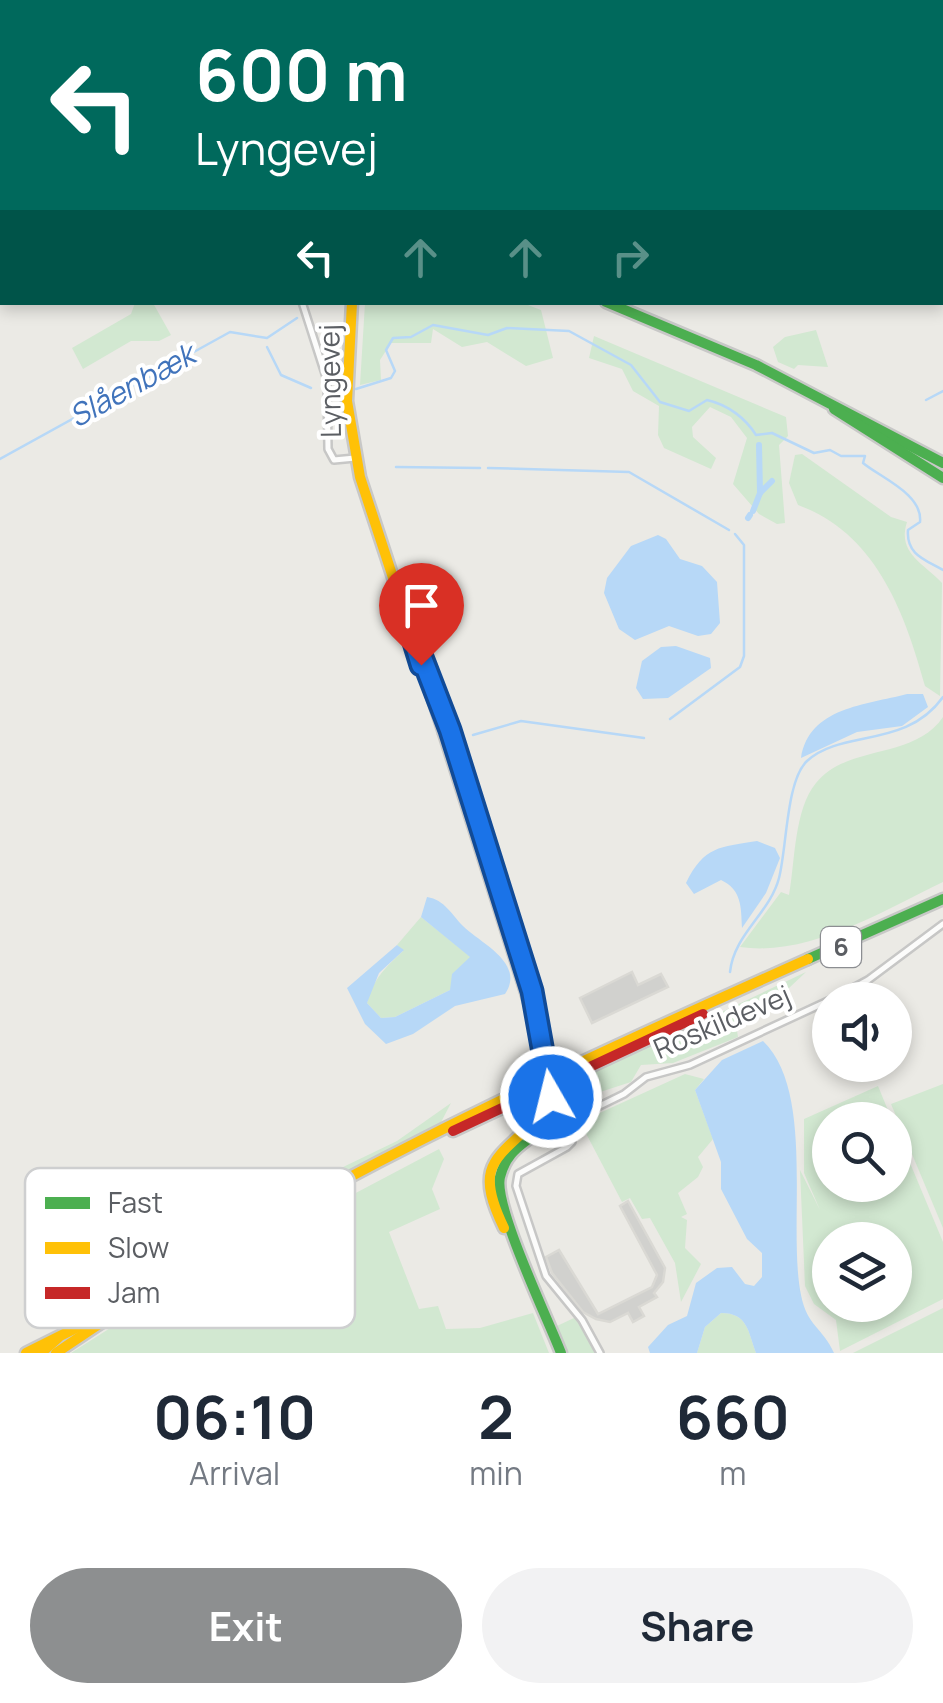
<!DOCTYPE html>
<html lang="en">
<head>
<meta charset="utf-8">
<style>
  body { margin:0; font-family:Manrope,sans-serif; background:#f2f2f3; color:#1f2937; height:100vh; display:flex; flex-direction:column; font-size:38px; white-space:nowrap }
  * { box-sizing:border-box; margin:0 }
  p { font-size:32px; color:#747a83 }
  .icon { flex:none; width:55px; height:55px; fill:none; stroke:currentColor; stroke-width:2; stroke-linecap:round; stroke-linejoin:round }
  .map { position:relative; height:1353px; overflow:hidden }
  .sheet { display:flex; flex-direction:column; background:#fff; flex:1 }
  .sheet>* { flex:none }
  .guide { position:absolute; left:0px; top:0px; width:945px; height:305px; box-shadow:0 5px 15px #0003; background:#00695c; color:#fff; overflow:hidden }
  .buttons { position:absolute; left:812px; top:982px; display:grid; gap:20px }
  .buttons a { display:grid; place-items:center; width:100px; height:100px; border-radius:50%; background:#fff; box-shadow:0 5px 15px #0003; font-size:50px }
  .pin { position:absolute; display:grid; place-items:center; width:85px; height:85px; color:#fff; margin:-102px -42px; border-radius:50% 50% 50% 0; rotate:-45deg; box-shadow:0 0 10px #0007 }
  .pin .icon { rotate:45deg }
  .me { position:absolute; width:110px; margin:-55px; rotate:352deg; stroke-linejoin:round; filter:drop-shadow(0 0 8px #0008) }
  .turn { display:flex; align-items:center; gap:35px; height:210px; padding:0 30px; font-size:45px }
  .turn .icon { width:130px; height:130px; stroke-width:2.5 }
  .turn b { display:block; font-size:70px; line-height:85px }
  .lanes { display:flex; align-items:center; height:95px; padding:0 30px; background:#0003; justify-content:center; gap:50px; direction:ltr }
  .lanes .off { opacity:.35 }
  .eta { display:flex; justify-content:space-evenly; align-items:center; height:170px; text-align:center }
  .eta b { font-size:60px; font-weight:700; line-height:70px }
  .primary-button { display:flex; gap:20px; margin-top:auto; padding:20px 30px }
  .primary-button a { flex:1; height:115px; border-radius:60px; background:#8d8f90; color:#fff; font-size:40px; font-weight:700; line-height:115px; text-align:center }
  .primary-button a+a { background:#f2f2f3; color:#1f2937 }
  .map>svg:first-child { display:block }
</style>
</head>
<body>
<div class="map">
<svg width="943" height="1353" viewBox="0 0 943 1353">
  <rect width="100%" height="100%" fill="#ebeae5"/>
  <!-- green -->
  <g fill="#d2e8d1" fill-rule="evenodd">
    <polygon points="520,302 541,310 553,358 526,366 487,342 462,347 433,329 431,343 391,343 380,360 381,380 360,385 365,303"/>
    <polygon points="135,303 153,303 171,335 159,341 131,341 83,369 72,348 131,314"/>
    <polygon points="816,330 828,367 798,365 794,369 778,362 773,347 785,337"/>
    <polygon points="594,336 786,417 788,436 779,445 785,523 777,524 759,514 733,484 747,438 731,417 710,407 692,427 693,437 716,458 711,469 664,448 658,435 659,406 633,391 622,369 589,358"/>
    <path d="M802,454L891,517L907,522C897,553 923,563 942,583L940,696L925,686C905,613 876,533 798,505L789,483L795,455Z"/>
    <path d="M943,717V882C882,911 810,957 740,947L781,892L789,895C795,863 794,809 816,783C847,744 914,760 943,717Z"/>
    <path d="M421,917L471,957L450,990L395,1017L381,1018L367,1003C373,979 386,967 403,951L397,945Z"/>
    <polygon points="806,972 788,989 735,1018 738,1037 673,1063 641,1065 631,1082 557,1106 559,1089"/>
    <polygon points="685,1074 704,1079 695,1090 713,1139 698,1157 703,1167 698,1177 678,1193 687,1214 681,1217 687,1220 685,1248 701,1264 681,1302 675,1263 650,1218 642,1219 630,1198 622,1202 580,1122"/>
    <polygon points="943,1084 943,1228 891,1104"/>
    <path d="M878,1086L892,1120H830V1185H895V1127L943,1242V1299L840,1351L836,1320L814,1304L805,1286L800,1170L820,1210L804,1173V1119ZM831,1240H895V1305H830Z"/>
    <polygon points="451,1103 439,1126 272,1215 271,1208 281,1197 397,1141"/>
    <polygon points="439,1149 444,1159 432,1189 440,1209 389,1232 419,1309 438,1306 446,1329 480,1328 533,1313 549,1353 71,1353 159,1297"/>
    <polygon points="531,1268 557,1326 576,1317 597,1353 565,1353"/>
    <polygon points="943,1308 943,1353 853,1353"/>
    <path d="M721,1313C748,1313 748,1332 756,1353H697L705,1327Z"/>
  </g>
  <!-- water -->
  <g fill="#b7d8f7">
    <polygon points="658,535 666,539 680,559 702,566 717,582 720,623 711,634 698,636 669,626 635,640 619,629 604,593 607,578 631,546"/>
    <polygon points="676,646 710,658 711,668 668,698 643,699 636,688 642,661 661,647"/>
    <path d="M907,694H923L928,707L902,726L857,732L801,758C809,707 866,705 907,694Z"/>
    <path d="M757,841L775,848L780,858L766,893L742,928C741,907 742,890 721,880L694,894L686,883C704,846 720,847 757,841Z"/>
    <path d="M427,897C445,900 451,914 463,926C480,943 526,963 505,994L455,1006L413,1034L386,1044L365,1024L347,988L397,945L404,950L379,973L367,1003L381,1018L395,1017L450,990L452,974L470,957L421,917Z"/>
    <path d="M763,1041C816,1092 787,1226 801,1295C807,1326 823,1328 834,1353H756C748,1332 748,1313 721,1313L705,1327L697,1353H650L648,1347L668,1325L687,1316L696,1283L717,1268L732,1267L745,1284L754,1286L762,1277V1253L747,1239L721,1189V1162L695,1090L722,1060Z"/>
  </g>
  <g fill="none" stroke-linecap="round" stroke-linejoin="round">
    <!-- stream -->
    <g stroke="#b7d8f7" stroke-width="2.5">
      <polyline points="267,347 281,375 311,388"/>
      <path d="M356,389L391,378L395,371L386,350L393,338L411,337L433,325L488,335L507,328L569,331L631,365L660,402L689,411L707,400C729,405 746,419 756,435L772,433L814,453L830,450L841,456H865L863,463C881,478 923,494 920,522L908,530C906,555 926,560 943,570"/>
      <polyline points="926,400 943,391"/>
      <polyline points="0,459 230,332 267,338 297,318"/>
      <polyline points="396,467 480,468"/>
      <polyline points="488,468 629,472 729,530"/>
      <polyline points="670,719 740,667 744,656 744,545 735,534"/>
      <polyline points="473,735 521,721 644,738"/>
      <path d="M730,972C734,934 770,913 779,878C787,847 786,781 807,761C842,729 906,749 943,697"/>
    </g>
    <!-- canal -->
    <g stroke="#b7d8f7" stroke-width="6">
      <polyline points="759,445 760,493"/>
      <polyline points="753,511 760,493 772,481"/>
      <polyline points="748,518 750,515"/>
    </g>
  </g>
  <!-- building -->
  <g fill="#d1d1ce" stroke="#dad9d4" stroke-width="2.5">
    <polygon points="632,972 638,985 661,974 668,987 592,1023 580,998"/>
    <polygon points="628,1201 665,1268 663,1282 654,1293 657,1297 639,1307 644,1316 633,1322 628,1313 610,1322 596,1319 583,1312 552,1273 546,1257 559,1250 598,1314 652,1287 657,1275 620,1206"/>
  </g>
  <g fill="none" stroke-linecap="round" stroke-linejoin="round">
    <!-- street casing -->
    <g stroke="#c7c7c6" stroke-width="10">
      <g id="street">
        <polyline points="306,2 307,0"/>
        <polyline points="302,302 327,380 328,449 334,460 355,458"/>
        <polyline points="831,1000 868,980 943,924"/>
        <polyline points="600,1353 582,1320 546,1276 516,1186 518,1174 567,1147 572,1142 569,1121 624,1094 646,1077 690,1065 830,1000"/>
      </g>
    </g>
    <!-- fast casing -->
    <g stroke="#c8c8c7" stroke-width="15">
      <g id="fast">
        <polyline points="378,0 378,2"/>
        <polyline points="0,137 2,138"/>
        <polyline points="606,302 756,365 943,463"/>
        <polyline points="834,409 943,478"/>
        <path d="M444,733L548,1062C564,1152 513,1125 500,1177C493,1205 548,1319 561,1353"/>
        <polyline points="808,959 943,899"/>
      </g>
    </g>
    <!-- slow casing -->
    <g stroke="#c8c8c7" stroke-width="15">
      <g id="slow">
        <polyline points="352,302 347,401 360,477 444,733"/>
        <polyline points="420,648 476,814"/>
        <path d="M504,1228C472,1162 498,1159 539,1117L542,1074L533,1016"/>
        <polyline points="26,1353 108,1312"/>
        <polyline points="41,1353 58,1338"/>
        <path d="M56,1353C289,1193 551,1074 808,959"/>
      </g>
    </g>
    <!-- jam casing -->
    <g stroke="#c8c8c7" stroke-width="15">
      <polyline id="jam" points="453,1131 703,1014"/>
    </g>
    <!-- street -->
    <use href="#street" stroke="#fcfcfb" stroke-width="5"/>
    <!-- fast -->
    <use href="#fast" stroke="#4caf50" stroke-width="10"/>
    <!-- slow -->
    <use href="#slow" stroke="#ffc107" stroke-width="10"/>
    <!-- jam -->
    <use href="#jam" stroke="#c62828" stroke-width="10"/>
    <!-- rail casing -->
    <g stroke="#e2e3e2" stroke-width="6">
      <g id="rail">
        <polyline points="153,2 155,0"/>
        <polyline points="0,285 2,280"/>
      </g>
    </g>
    <!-- rail -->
    <use href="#rail" stroke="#fff" stroke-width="2.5" stroke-dasharray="8" stroke-linecap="butt"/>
  </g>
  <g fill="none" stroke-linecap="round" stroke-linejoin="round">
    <!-- route casing -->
    <g stroke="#114b97" stroke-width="25">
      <polyline id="route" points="421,665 406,616 450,730 532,991 551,1097"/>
    </g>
    <!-- route -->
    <use href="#route" stroke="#1a73e8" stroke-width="18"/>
  </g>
  <g text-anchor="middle" stroke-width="8" stroke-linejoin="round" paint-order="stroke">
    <!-- shield labels -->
    <rect fill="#fff" stroke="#8c8e92" stroke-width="2.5" x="821" y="927" width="40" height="40" rx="8"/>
    <g font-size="25" font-weight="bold" fill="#5b5e63">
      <text x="841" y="956">6</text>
    </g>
    <!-- street labels -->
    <g font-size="28" fill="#5b5e63" stroke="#fff">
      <text transform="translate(330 381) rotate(-91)" y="10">Lyngevej</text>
      <text transform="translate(722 1022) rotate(-23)" y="10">Roskildevej</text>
    </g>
    <!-- water labels -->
    <g font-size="30" font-style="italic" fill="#4073bb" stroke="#fff">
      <text transform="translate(132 386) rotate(-29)" y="10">Slåenbæk</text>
    </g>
  </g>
  <!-- legend -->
  <rect x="25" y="1168" width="330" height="160" rx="15" fill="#fff" stroke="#cecfd0" stroke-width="2.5"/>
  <rect x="45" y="1197" width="45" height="12" fill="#4caf50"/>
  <rect x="45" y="1242" width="45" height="12" fill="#ffc107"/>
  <rect x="45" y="1287" width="45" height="12" fill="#c62828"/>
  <g font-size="28" fill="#5b5e63">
    <text x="108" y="1213">Fast</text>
    <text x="108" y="1258">Slow</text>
    <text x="108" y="1303">Jam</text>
  </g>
</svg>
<div class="buttons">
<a><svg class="icon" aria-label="sound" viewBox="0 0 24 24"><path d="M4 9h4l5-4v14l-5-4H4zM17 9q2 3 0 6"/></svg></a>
<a><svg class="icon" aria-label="search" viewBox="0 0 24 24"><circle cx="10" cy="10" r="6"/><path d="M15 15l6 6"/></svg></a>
<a><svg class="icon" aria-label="layers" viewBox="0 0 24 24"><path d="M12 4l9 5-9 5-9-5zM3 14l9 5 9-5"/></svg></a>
</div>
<div class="pin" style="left:421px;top:665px;background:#d93025"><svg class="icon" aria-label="arrive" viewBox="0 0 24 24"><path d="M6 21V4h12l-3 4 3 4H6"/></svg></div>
<svg class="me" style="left:551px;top:1097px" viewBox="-20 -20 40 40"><circle r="17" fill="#1a73e8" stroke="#fff" stroke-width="3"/><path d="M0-11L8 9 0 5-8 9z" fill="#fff"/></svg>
<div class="guide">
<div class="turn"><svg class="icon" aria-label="left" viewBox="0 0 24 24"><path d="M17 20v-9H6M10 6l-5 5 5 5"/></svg><div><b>600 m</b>Lyngevej</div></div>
<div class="lanes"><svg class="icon" aria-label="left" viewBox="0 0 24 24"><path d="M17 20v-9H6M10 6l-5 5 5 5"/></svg><svg class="icon off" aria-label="ahead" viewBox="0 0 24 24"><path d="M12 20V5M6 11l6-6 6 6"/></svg><svg class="icon off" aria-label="ahead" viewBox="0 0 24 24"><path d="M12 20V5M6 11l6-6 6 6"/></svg><svg class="icon off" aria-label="right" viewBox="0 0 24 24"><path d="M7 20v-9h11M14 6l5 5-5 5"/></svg></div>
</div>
</div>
<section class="sheet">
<div class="eta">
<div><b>06:10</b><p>Arrival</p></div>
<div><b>2</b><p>min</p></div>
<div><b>660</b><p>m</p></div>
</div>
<div class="primary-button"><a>Exit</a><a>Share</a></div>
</section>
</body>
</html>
